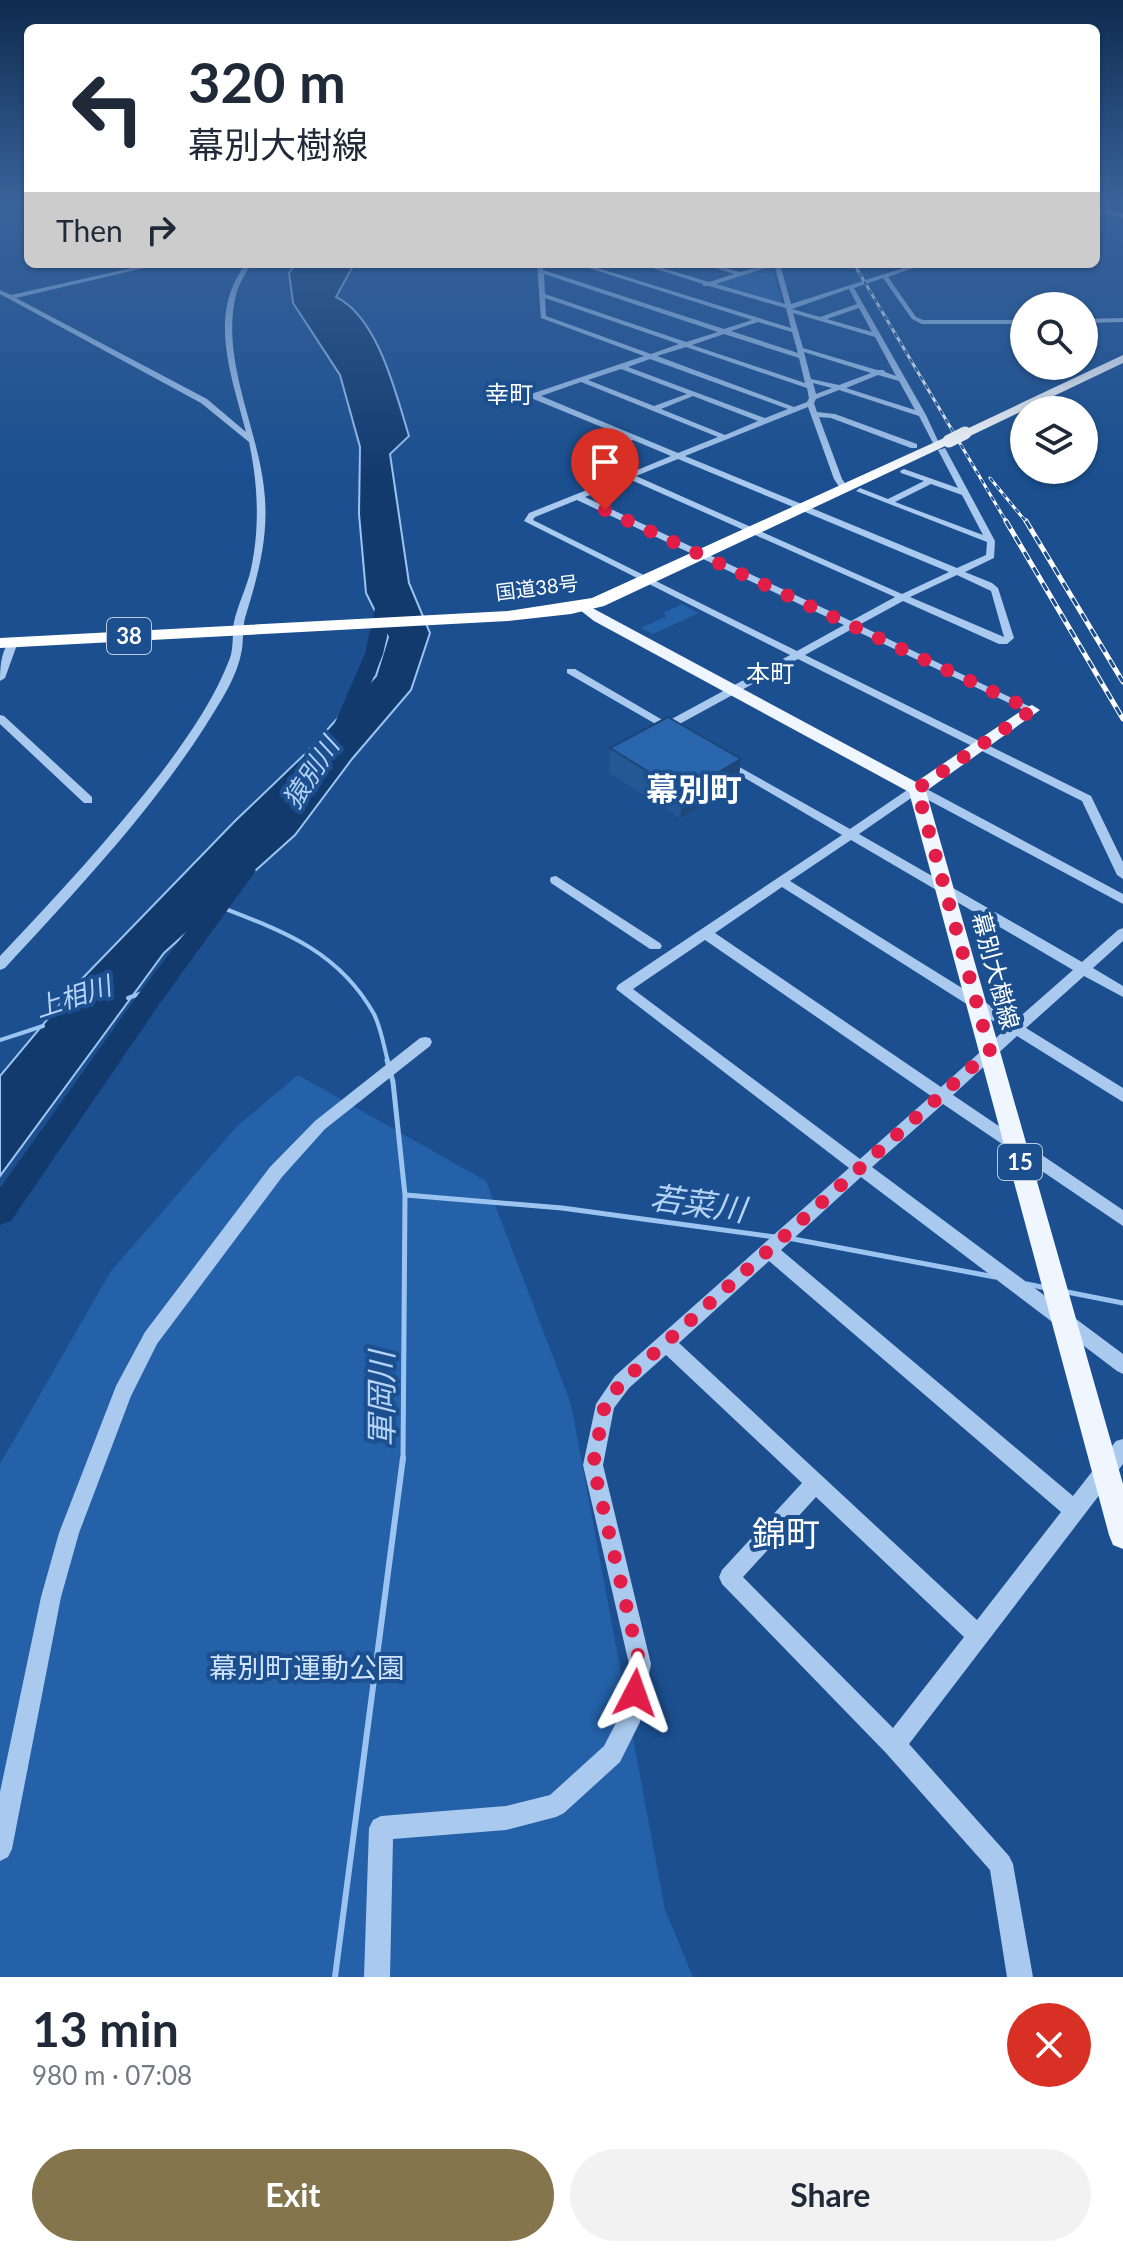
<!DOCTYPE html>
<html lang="en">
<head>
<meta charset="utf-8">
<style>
  body { margin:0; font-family:Lato,"Noto Sans JP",sans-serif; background:#f2f2f3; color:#1f2937; height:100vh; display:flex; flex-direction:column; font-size:30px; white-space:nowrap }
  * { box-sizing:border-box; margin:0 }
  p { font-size:26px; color:#747a83 }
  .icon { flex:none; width:44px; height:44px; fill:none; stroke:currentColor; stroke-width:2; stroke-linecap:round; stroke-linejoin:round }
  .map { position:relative; height:1977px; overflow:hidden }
  .panel { display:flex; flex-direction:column; background:#fff; flex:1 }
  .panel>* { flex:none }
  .guide { position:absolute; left:24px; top:24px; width:1076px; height:244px; border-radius:12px; box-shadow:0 2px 6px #0004; background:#fff; color:#1f2937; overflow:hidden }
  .fabs { position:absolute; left:1010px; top:292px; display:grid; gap:16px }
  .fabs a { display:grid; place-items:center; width:88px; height:88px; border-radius:50%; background:#fff; box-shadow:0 2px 6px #0004; font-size:40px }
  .pin { position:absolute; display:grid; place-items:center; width:68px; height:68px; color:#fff; margin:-82px -34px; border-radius:50% 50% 50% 0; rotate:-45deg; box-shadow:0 0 8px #0007 }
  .pin .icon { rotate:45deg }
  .me { position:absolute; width:88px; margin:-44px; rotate:4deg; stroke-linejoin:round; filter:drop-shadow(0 0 6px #0008) }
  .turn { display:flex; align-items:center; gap:28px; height:168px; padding:0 32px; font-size:36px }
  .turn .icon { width:104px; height:104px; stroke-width:2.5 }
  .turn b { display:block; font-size:56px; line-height:68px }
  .then { display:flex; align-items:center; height:76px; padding:0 32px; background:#0003; gap:16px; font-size:30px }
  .round { display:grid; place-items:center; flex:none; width:84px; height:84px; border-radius:42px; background:#f2f2f3 }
  .head { display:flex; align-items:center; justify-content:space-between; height:136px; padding:0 32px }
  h1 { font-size:48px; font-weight:700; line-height:60px }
  .button { display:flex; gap:16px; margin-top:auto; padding:16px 32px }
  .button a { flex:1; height:92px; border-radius:48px; background:#84754c; color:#fff; font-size:32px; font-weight:700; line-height:92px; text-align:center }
  .button a+a { background:#f2f2f3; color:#1f2937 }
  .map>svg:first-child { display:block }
</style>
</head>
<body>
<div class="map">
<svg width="1123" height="1977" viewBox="0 0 1123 1977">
  <rect width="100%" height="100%" fill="#1b4f8f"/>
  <!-- green -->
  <g fill="#2461a8">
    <polygon points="766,267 771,267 782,303 715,285"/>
    <polygon points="682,604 699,613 653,634 641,628 667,616 663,613"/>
    <polygon points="298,1075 486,1181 571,1404 665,1910 693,1977 0,1977 0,1464 111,1271 236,1127"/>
  </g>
  <!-- water -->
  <path fill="#123a6d" stroke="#9cc4f0" stroke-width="2" d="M296,264H354L336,297C378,317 396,394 409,436L390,454L409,583L430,633L411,690L352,759L295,835L164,953L0,1176V1076L76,985L234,822L307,752L376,676L388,637L366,593L359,514L360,447L340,375L293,303L289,273Z"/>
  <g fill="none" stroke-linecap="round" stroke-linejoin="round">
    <!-- stream-far2 -->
    <g stroke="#9cc4f0" stroke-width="4">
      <path d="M218,906C282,931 338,950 374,1014C381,1028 384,1047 388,1062"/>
      <polyline points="128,998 157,988"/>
      <polyline points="0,1040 43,1026"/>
    </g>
    <!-- stream-far1 -->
    <g stroke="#9cc4f0" stroke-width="5">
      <polyline points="387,1060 393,1082 405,1195 403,1460"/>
      <polyline points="406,1195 562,1208 775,1237"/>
      <polyline points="788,1238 995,1277"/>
      <polyline points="1027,1284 1046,1288"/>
      <polyline points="1067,1292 1123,1303"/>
    </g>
    <!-- stream -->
    <polyline stroke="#9cc4f0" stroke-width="6" points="335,1977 403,1458"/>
    <!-- river -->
    <g fill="#123a6d" fill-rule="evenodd">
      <polygon points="387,589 396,594 383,654 353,727 343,733 336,731 333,727 365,654 378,594"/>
      <polygon points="244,863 252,866 256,871 252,876 158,1006 11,1221 0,1225 0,1188 140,992 236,866"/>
    </g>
    <!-- minor -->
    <g fill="#a9c9ee" fill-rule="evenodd">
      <polygon points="1096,208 1123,214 1123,218 1096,212"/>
      <path d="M150,264H161L16,298L207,399L246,432C235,388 213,331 233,286C236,278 241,271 245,264H251C246,273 240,282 237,291C218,360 261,431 265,499C268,542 257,578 245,618C242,630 244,643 241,654C236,679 219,704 206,725C149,814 76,891 5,968L0,970V956C56,897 111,837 161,773C188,737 214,700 230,658C234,646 232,633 234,622C238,604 247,587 251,569C260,527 258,484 249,442L201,403L0,294V290L11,295Z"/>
      <path d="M537,264H543V270L724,329L752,320L576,264H585L791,328L786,308L709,286H703V284L640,264H649L709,282L734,274L703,264H712L740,272L772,264V266L716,284L785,304L774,264H780L791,304L916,264H925L888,277L916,317L923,320H1024V324H922L912,319L883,278L854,288L926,415L939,443H933L919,416L839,390L816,399L814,403L817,412L835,414L917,444V448H911L831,418L819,417L842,479L849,489L842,491L834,479L808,407L685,456L957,568L986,555L987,542L856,491L860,488L888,499L924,481L901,473L900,471L904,469L958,488L938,450L945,448L995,541L994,558L965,572L992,583L998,588L1014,638L1007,644H999L903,601L859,625L1037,710L1032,713L1028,712L852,629L805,655L1091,796L1123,862V879L1117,875L1082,801L798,659L674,727L679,731L673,734L567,673V669H575L666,722L790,655L524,521L529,513L622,476L581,456L626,437L531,398V394L644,356L541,318ZM544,274L718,332L686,342L545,294ZM849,289L857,304L820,317L792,309ZM545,298L679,344L651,354L546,316ZM859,308L872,332L827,319ZM793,313L875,337L896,376L885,372L884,370H877L803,348ZM758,322L792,332L798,353L731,331ZM724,334L799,358L805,383L692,345ZM686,347L807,388L809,398L807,402L794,407L657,356ZM804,352L871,373L839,385L811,379ZM650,359L788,409L765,418L628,367ZM621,369L687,394L654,406L588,380ZM878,375L899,381L915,410L846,388ZM581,382L718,437L678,453L541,396ZM813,383L832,388L816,394ZM693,396L758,421L725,435L661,409ZM633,440L671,456L630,473L592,456ZM678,459L949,572L902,594L636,476ZM629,479L895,597L851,621L585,497ZM931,484L962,495L983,535L895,502ZM577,500L844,625L797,651L533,520L535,517ZM957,575L991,591L1004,637L910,597Z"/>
      <polygon points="1123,318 1123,322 1084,323 1084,319"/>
      <path d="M13,639L18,642L5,678L0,681C0,667 1,647 13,639Z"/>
      <polygon points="0,715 4,716 92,797 92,803 84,803 0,724"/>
      <path d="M725,759L850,829L913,786H921L1123,894V904L917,794L859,834L1082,962L1118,930L1123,928V941L1093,968L1123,986V997L1084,976L1026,1028L1123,1088V1102L1017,1036L953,1095L1123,1210V1226L943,1104L872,1167L1123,1354V1374L1117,1371L861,1177L781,1250L1073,1496L1116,1441L1123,1439V1464L909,1744L1009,1856L1013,1864L1033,1977H1007L990,1870L886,1753L722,1584L719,1577L722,1570L802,1483L666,1355L629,1388L614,1408L603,1465L651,1664L640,1722L620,1762L564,1813L556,1817L506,1830L393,1839L390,1977H364L369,1828L373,1820L381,1816L506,1806L550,1795L604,1746L618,1719L629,1664L583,1465L596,1404L615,1376L849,1168L616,989L618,985L842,835L721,764V760ZM851,840L1073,970L1015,1021L790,881ZM782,887L1006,1029L941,1087L715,933ZM705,940L931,1096L860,1159L633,989ZM769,1261L1061,1512L977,1620L679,1343ZM816,1497L964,1637L893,1728L743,1577Z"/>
      <polygon points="556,876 660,943 662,946 660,949 650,949 551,883 550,880 551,877"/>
      <polygon points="425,1037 430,1038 432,1042 430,1046 325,1129 282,1177 157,1344 131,1396 79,1533 61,1597 12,1849 8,1857 0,1861 0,1792 41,1597 59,1533 116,1386 145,1332 270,1167 315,1121 420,1038"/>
    </g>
    <!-- major -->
    <polygon fill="#f0f6ff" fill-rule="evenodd" points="583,603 916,782 1027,707 1032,705 1040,710 926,791 1123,1484 1123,1549 1113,1545 1109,1535 909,792 594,621 576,607"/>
    <!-- highway -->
    <g fill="#fff" fill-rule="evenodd">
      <polygon points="1123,355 1123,363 970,436 958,433"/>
      <polygon points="944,438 956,441 604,606 571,614 508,621 0,648 0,638 508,611 592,598"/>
    </g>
    <!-- rail-far1 casing -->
    <g stroke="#fff" stroke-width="3">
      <g id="rail-far1">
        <polyline points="854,264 1007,523"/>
        <polyline points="990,478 1027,523"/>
      </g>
    </g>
    <!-- rail casing -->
    <g stroke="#fff" stroke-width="5">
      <g id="rail">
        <polyline points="1006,521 1123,719"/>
        <polyline points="1026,521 1123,682"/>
      </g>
    </g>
    <!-- rail-far1 -->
    <use href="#rail-far1" stroke="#1b4f8f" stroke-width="2" stroke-dasharray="5" stroke-linecap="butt"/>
    <!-- rail -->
    <use href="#rail" stroke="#1b4f8f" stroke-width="3" stroke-dasharray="9" stroke-linecap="butt"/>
    <!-- highway-bridge -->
    <polyline stroke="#fff" stroke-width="13" points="949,441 965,433"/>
  </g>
  <!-- wall -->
  <polygon fill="#245895" points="610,748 741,759 738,784 680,818 609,773"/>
  <!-- shaded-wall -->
  <polygon fill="#1d4779" points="741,759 738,784 680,818 683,793"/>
  <!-- building -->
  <polygon fill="#2a66ad" stroke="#1d4779" stroke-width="2" points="668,717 741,759 683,793 610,748"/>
  <!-- sky -->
  <linearGradient id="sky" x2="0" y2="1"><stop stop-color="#0f2b4f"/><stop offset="0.42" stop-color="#39639b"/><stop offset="1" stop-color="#39639b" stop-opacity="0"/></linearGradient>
  <rect width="1123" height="480" fill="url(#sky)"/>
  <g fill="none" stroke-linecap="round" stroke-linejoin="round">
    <!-- route -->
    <polyline stroke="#e11d48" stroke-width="14" stroke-dasharray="0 25.2" points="605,510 1032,710 917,789 990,1051 622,1382 605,1404 593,1465 640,1664 635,1693"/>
  </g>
  <g text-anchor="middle" stroke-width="8" stroke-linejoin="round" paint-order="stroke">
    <!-- far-street labels -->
    <g font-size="20" fill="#fff" stroke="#1b4f8f">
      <text transform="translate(537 588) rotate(-7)" y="7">国道38号</text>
    </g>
    <!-- shield labels -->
    <g fill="#1b4f8f" stroke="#bbcadd" stroke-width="2">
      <rect x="107" y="618" width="44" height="36" rx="6"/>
      <rect x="998" y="1144" width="44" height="36" rx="6"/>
    </g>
    <g font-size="22" font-weight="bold" fill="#fff">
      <text x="129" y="644">38</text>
      <text x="1020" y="1170">15</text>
    </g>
    <!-- far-quarter labels -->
    <g font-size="24" fill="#fff" stroke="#1b4f8f">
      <text x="509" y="403">幸町</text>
      <text x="770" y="682">本町</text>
    </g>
    <!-- street labels -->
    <g font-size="24" fill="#fff" stroke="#1b4f8f">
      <text transform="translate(995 971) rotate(75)" y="8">幕別大樹線</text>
    </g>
    <!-- water labels -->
    <g font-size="26" font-style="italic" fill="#b5d3f5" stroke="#1b4f8f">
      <text transform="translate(311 773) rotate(-57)" y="9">猿別川</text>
      <text transform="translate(73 997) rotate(-18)" y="9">上相川</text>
    </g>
    <!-- near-park labels -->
    <g font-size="28" fill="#cfe3fa" stroke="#1b4f8f">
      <text x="307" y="1678">幕別町運動公園</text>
    </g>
    <!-- district labels -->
    <g font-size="32" font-weight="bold" fill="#fff" stroke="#1b4f8f">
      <text x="694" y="801">幕別町</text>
    </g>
    <!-- near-water labels -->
    <g font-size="32" font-style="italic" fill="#b5d3f5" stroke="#1b4f8f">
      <text transform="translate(698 1204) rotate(8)" y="11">若菜川</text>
      <text transform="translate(382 1399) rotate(-90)" y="11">軍岡川</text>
    </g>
    <!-- near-quarter labels -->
    <g font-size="34" fill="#fff" stroke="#1b4f8f">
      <text x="786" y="1546">錦町</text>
    </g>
  </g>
</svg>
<div class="fabs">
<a><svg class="icon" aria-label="search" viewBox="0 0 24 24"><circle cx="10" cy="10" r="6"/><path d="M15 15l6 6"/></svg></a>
<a><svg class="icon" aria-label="layers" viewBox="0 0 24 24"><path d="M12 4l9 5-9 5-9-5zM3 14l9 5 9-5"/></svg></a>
</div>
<div class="pin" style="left:605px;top:510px;background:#d93025"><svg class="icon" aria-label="arrive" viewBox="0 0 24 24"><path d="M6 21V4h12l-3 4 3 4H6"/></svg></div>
<svg class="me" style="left:635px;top:1693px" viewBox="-20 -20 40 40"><path d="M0-17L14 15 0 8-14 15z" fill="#e11d48" stroke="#fff" stroke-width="4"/></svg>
<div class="guide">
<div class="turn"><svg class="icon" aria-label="left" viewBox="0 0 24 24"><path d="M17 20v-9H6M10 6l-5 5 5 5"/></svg><div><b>320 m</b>幕別大樹線</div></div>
<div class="then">Then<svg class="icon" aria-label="right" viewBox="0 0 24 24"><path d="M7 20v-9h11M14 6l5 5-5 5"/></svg></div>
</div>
</div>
<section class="panel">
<div class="head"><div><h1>13 min</h1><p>980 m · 07:08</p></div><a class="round" style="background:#d93025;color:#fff"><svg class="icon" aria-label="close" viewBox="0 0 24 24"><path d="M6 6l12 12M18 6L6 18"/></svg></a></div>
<div class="button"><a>Exit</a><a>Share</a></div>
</section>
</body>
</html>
